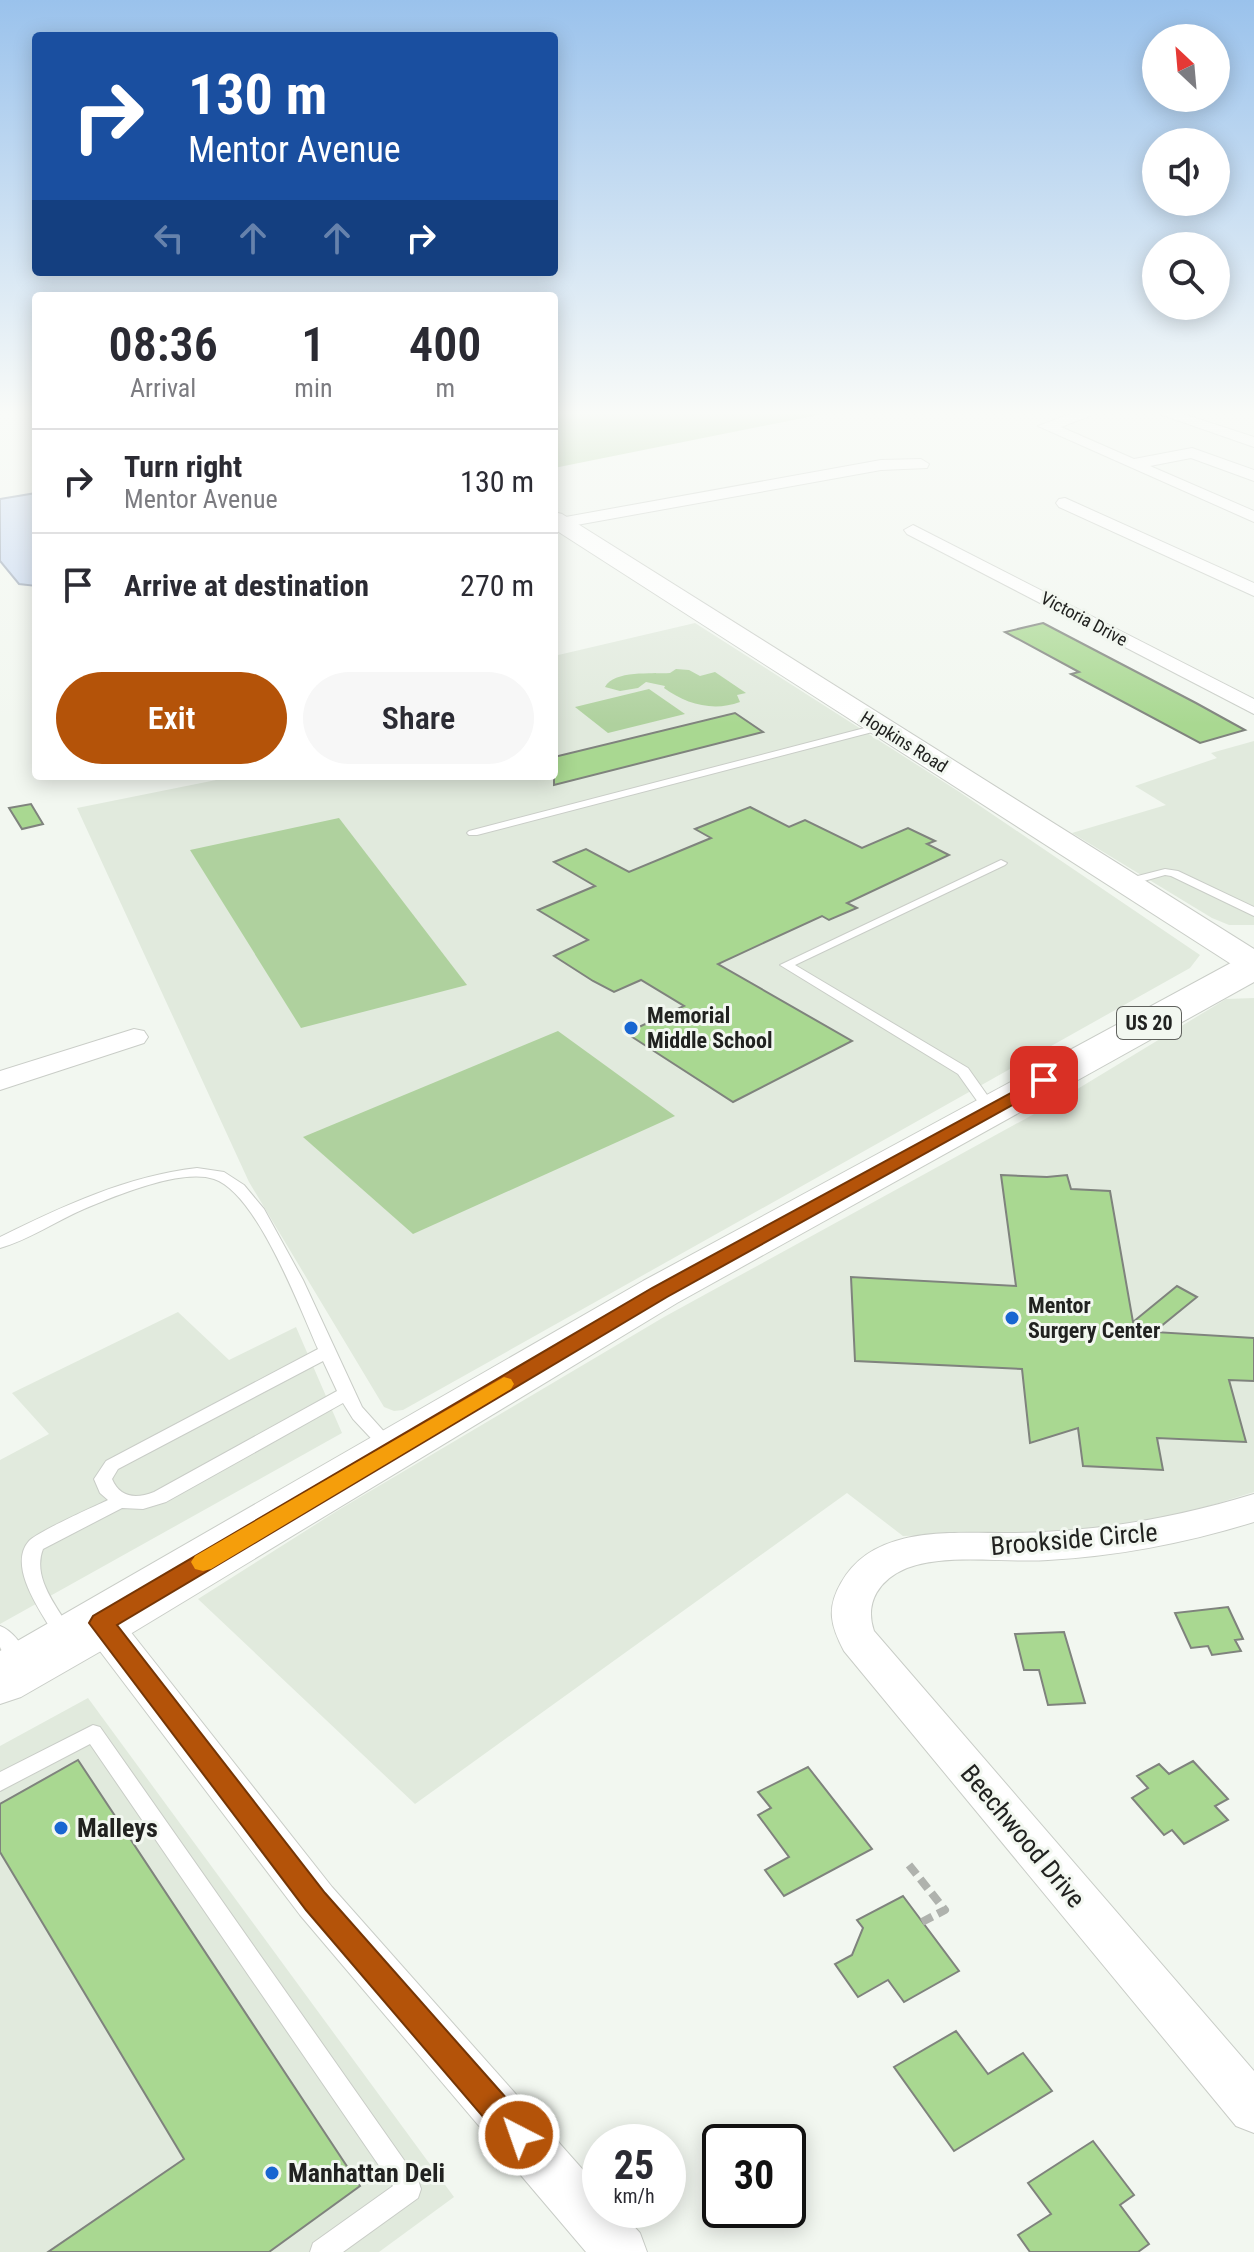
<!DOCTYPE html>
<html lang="en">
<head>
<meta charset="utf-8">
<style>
  body { margin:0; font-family:"Roboto Condensed",sans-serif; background:#f7f7f7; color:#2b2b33; height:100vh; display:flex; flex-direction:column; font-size:30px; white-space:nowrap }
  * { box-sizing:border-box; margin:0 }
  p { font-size:26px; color:#7c7c81 }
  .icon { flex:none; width:44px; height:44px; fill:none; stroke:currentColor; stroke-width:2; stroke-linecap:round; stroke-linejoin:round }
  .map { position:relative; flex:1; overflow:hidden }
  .details { position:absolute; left:32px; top:292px; width:526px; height:488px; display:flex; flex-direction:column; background:#fff; border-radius:8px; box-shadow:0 4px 20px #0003 }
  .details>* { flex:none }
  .hud { position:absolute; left:32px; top:32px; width:526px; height:244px; border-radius:8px; box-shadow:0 4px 20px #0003; background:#1a4fa0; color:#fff; overflow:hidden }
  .needle { width:52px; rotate:334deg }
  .controls { position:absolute; left:1142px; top:24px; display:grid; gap:16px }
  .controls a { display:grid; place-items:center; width:88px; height:88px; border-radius:50%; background:#fff; box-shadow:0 4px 20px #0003; font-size:40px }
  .speed { position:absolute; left:582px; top:2124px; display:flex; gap:16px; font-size:40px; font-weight:700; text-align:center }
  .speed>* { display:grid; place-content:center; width:104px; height:104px; border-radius:50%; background:#fff; box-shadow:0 4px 20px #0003; line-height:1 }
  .speed small { font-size:20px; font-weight:400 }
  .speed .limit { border:4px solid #111; border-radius:12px; background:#fff; color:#111 }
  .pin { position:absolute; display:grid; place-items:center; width:68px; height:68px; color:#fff; margin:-34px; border-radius:16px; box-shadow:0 4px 12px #0006 }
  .me { position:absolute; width:88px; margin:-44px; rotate:319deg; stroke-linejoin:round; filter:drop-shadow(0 0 6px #0008) }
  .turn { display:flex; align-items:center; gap:28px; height:168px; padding:0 24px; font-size:36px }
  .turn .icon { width:104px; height:104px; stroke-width:2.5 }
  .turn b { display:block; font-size:56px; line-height:68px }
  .lanes { display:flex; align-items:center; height:76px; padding:0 24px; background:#0003; justify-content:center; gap:40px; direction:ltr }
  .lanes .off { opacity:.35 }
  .eta { display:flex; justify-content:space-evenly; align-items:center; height:136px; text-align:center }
  .eta b { font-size:48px; font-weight:600; line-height:56px }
  .cta { display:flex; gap:16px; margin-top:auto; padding:16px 24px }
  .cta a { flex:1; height:92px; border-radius:48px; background:#b45309; color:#fff; font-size:32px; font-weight:600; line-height:92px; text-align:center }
  .cta a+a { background:#f7f7f7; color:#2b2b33 }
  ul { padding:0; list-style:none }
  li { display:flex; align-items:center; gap:24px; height:104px; padding:0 24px; border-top:2px solid #e1e1e2 }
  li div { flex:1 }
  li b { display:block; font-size:30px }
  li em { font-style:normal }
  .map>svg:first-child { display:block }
</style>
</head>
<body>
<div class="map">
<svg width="1254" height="2252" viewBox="0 0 1254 2252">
  <rect width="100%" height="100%" fill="#f2f7f0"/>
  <!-- built -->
  <g fill="#e1eadd">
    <polygon points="695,623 958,791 1200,955 1190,968 403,1410 394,1411 384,1407 249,1182 77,808 236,776 554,776 554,656"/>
    <polygon points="1254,741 1254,925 1229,925 1212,918 1072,833 1166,805 1135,786 1217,758 1211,753"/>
    <polygon points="1254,998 1254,1492 1167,1519 1085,1531 903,1536 847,1493 415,1804 198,1599 340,1509 664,1317 1056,1102 1226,999"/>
    <polygon points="178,1312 229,1360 296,1327 342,1433 0,1624 0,1460 49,1434 12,1393"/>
    <polygon points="88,1698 454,2197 379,2252 0,2252 0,1746"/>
  </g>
  <!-- green -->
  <g fill="#afd19e">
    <polygon points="554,410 843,410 554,468"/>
    <path d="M676,669L689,670L700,676L715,672L746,693L737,695L740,702C713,712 686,704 664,688L665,686L646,682L638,688L620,691L605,687C614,670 652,674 670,673Z"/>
    <polygon points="649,689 685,714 608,733 575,707"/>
    <polygon points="339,818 467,985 301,1028 190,850"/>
    <polygon points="558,1031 675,1116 413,1234 303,1137"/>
  </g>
  <!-- water -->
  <polygon fill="#c5d7f2" stroke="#94a1b3" stroke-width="2" points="36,493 36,586 19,584 0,561 0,499"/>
  <!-- building -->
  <g fill="#a9d891" stroke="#7f837d" stroke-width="2">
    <polygon points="1043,623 1196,703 1245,730 1200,743 1071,674 1079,672 1005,632"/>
    <polygon points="735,713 763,732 554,785 554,757"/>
    <polygon points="31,804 43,824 22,829 9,808"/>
    <polygon points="750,807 789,827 805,820 862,848 908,828 935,841 927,844 949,855 847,903 857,908 829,920 822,916 718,964 852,1041 733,1102 626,1033 684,1006 641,980 614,992 593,981 554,956 588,940 538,910 595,886 554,862 586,849 629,872 711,838 695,829"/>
    <polygon points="1001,1175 1047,1177 1067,1175 1071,1189 1110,1191 1133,1322 1177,1286 1197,1297 1154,1332 1254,1338 1254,1381 1229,1380 1246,1442 1157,1438 1163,1470 1083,1466 1078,1428 1030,1443 1022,1369 855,1361 851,1277 1016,1286"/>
    <polygon points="1228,1607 1243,1639 1235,1640 1241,1651 1212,1655 1208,1646 1191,1648 1175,1613"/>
    <polygon points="1064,1632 1085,1703 1048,1705 1039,1670 1024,1670 1015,1634"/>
    <polygon points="78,1760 360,2186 269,2252 48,2252 184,2159 0,1852 0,1804"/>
    <polygon points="1193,1761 1228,1799 1215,1806 1228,1820 1184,1844 1172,1830 1164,1835 1132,1798 1148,1788 1137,1776 1159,1764 1169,1774"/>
    <polygon points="808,1767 872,1849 784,1896 765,1870 789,1857 758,1815 771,1808 758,1792"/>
    <polygon points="903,1896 959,1971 904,2002 888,1980 858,1997 835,1964 852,1955 863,1928 857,1920"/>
    <polygon points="956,2031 988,2074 1023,2053 1052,2091 954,2151 894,2067"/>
    <polygon points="1093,2141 1134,2195 1120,2205 1149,2244 1138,2252 1030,2252 1018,2235 1051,2214 1028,2183"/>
  </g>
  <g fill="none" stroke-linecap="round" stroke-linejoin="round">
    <!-- service casing -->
    <g stroke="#c9cdc7" stroke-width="2">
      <g id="service">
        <polygon points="880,724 885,727 884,729 477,835 469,835 467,833 469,831"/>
        <polygon points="1001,860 1007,863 1005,865 795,965 968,1068 997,1109 990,1113 985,1112 958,1074 780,965"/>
        <polygon points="1165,869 1178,871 1254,907 1254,916 1171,876 1165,875 1126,886 1120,882 1122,880"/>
        <path d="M197,1168L224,1172L244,1185L264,1209L303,1280L362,1407L397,1446L394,1450L388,1452L382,1450L353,1419L343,1403L166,1502L143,1509L122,1508L43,1549C31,1579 60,1610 73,1634L71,1639L64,1641L57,1639C44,1616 6,1567 29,1541C37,1532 93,1507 108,1500L100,1493L94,1479L106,1461L318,1349C300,1309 257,1193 214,1179C181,1168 115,1196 84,1209C56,1221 29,1240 0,1248V1237C63,1206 127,1176 197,1168ZM323,1361L337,1391L154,1492C136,1499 120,1498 112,1479L118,1469Z"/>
        <path d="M0,1626C12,1630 24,1647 30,1658L27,1663C15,1667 4,1658 0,1647C0,1641 0,1631 0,1626Z"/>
        <polygon points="93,1725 100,1727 418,2180 421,2189 418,2198 343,2252 310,2252 313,2243 393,2186 90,1744 0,1791 0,1772"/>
      </g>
    </g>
    <!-- minor casing -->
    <g stroke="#c9cdc7" stroke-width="2">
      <g id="minor">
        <polygon points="1081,410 1105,410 1061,427 1134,459 1192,448 1254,470 1254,481 1191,458 1150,466 1254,511 1254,522 1038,426"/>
        <polygon points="1148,410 1171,410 1254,437 1254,447"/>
        <polygon points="921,459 929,464 927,468 881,470 560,528 554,527 554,519 560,518 881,460"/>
        <polygon points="1065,498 1254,583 1254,596 1059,507 1056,503 1059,499"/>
        <polygon points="913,525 1254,699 1254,714 907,534 904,530"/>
        <polygon points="134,1029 144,1031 148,1037 144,1043 0,1090 0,1071"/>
        <path d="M1254,1494V1522C1186,1543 1119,1556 1048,1560C1006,1563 946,1553 907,1568C880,1579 864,1602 874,1631L1254,2071V2133L1236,2126L844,1651C831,1626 826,1609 841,1583C873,1525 951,1533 1007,1533C1036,1533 1064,1531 1093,1528C1148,1522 1201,1510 1254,1494Z"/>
        <polygon points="101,1607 115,1612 332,1887 600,2189 600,2210 619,2210 640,2233 647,2252 586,2252 300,1915 87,1634 81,1623 87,1612"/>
      </g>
    </g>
    <!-- tertiary casing -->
    <g stroke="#c9cdc7" stroke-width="2">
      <polygon id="tertiary" points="554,512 562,514 1254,949 1254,974 1242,971 554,529"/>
    </g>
    <!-- primary casing -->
    <g stroke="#c9cdc7" stroke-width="2">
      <polygon id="primary" points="1254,954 1254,982 677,1303 122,1639 21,1697 0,1704 0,1651 643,1281 1240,958"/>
    </g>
    <!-- path -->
    <polyline stroke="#afb2ad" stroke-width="8" stroke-dasharray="12 6" stroke-linecap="butt" points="909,1865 945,1910 922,1922"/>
    <!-- service -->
    <use href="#service" fill="#fff" fill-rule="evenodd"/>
    <!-- minor -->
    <use href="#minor" fill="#fff" fill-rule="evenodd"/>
    <!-- tertiary -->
    <use href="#tertiary" fill="#fff" fill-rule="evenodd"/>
    <!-- primary -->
    <use href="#primary" fill="#fff" fill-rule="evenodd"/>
  </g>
  <!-- sky -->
  <linearGradient id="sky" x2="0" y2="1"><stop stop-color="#9ac2ec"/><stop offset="0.57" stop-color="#f9fbf8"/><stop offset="1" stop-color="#f9fbf8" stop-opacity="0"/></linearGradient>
  <rect width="1254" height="725" fill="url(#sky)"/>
  <!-- route -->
  <polygon fill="#b45309" stroke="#753606" stroke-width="2" points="1044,1075 1053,1080 1050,1084 667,1297 117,1625 325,1893 530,2125 534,2135 530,2146 519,2150 508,2146 306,1910 89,1623 93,1616 652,1288"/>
  <!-- slow -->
  <polygon fill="#f59e0b" points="504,1377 511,1379 514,1384 511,1389 211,1569 203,1571 195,1569 191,1562 195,1556"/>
  <!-- markers -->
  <g fill="#1866d1" stroke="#f2f7f0" stroke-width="3">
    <circle cx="631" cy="1028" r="8"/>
    <circle cx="1012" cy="1318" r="8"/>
    <circle cx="61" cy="1828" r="8"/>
    <circle cx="272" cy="2173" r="8"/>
  </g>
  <g text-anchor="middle" stroke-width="6" stroke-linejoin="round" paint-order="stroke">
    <!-- far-street labels -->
    <g font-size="18" fill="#212220" stroke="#f2f7f0">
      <text transform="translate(1084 619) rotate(28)" y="6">Victoria Drive</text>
      <text transform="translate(904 742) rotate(32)" y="6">Hopkins Road</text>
    </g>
    <!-- shield labels -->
    <rect fill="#f2f7f0" stroke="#60625e" stroke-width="2" x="1117" y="1007" width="64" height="32" rx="6"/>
    <g font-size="20" font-weight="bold" fill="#212220">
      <text x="1149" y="1030">US 20</text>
    </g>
    <!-- poi labels -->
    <g font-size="22" font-weight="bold" fill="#212220" stroke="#f2f7f0" text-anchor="start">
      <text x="647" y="1023">Memorial<tspan x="647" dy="25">Middle School</tspan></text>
      <text x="1028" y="1313">Mentor<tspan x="1028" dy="25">Surgery Center</tspan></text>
    </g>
    <!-- near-street labels -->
    <g font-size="26" fill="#212220" stroke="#f2f7f0">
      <text transform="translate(1074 1539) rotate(-5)" y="9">Brookside Circle</text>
      <text transform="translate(1023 1836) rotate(50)" y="9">Beechwood Drive</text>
    </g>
    <!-- near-poi labels -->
    <g font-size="26" font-weight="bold" fill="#212220" stroke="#f2f7f0" text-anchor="start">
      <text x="77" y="1837">Malleys</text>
      <text x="288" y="2182">Manhattan Deli</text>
    </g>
  </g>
</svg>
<div class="controls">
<a><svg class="needle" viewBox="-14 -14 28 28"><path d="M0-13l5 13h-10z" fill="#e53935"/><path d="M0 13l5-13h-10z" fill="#7c7c81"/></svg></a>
<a><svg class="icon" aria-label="sound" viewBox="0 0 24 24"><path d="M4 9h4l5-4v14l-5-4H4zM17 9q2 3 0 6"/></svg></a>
<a><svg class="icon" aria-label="search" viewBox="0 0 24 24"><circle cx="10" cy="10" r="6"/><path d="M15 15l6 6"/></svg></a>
</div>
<div class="speed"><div>25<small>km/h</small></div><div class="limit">30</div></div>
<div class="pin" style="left:1044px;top:1080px;background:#d93025"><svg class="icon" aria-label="arrive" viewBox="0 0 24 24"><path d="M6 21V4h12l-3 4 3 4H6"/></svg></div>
<svg class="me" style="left:519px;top:2135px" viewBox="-20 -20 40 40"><circle r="17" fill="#b45309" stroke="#fff" stroke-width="3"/><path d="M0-11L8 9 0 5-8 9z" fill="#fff"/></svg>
<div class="hud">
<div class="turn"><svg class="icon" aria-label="right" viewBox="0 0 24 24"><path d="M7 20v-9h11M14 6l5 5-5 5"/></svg><div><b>130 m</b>Mentor Avenue</div></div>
<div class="lanes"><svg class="icon off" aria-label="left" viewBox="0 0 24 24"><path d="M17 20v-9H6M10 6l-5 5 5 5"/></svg><svg class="icon off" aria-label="ahead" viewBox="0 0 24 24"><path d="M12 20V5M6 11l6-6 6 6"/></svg><svg class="icon off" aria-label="ahead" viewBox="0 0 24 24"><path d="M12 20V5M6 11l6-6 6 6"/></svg><svg class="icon" aria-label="right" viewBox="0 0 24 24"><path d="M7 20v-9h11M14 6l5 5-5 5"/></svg></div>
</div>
<section class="details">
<div class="eta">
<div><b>08:36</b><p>Arrival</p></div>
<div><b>1</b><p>min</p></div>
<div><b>400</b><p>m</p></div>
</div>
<ul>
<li><svg class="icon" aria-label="right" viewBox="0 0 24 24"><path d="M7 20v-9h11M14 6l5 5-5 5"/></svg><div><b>Turn right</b><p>Mentor Avenue</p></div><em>130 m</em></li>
<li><svg class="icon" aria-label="arrive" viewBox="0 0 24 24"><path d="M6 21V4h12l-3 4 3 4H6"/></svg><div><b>Arrive at destination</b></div><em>270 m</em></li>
</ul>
<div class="cta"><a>Exit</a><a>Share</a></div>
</section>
</div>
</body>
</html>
